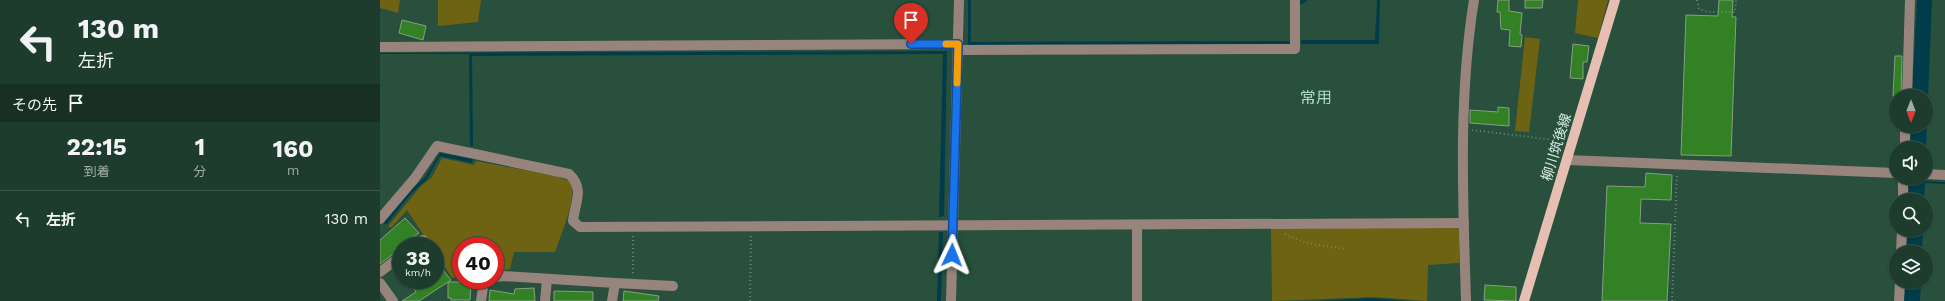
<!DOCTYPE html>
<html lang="ja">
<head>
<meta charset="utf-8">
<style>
  body { margin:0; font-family:"Work Sans","Noto Sans JP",sans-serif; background:#264335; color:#f1f3f6; height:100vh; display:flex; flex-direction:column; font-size:15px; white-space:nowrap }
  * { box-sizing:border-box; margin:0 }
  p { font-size:13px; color:#a1adaa }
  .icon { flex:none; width:22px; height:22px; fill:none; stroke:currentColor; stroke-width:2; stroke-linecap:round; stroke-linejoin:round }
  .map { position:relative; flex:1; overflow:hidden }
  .sheet { display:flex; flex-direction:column; background:#1e3c2d; width:380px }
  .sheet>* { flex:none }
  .banner { background:#1e3c2d; color:#f1f3f6; overflow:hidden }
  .needle { width:26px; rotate:180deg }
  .controls { position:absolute; left:1509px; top:89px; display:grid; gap:8px }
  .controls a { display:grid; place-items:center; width:44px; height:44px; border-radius:50%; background:#1e3c2d; box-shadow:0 1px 3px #0004,0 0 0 1px #3c5649; font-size:20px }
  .speed { position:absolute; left:12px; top:237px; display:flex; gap:8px; font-size:20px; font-weight:700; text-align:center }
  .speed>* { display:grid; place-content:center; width:52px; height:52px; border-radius:50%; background:#1e3c2d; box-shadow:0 1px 3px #0004,0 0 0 1px #3c5649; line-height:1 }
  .speed small { font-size:10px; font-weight:400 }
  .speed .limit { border:6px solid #d22; background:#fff; color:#111 }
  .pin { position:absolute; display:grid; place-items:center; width:34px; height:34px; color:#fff; margin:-41px -17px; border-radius:50% 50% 50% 0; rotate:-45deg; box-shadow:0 0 4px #0007 }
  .pin .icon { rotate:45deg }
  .me { position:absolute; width:44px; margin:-22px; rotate:2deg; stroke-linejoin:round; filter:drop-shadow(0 0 3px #0008) }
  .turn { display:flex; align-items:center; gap:14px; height:84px; padding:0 12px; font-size:18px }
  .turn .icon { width:52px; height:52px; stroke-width:2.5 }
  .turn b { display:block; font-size:28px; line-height:34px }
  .then { display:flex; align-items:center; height:38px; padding:0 12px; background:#0003; gap:8px; font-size:15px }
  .eta { display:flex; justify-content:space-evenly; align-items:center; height:68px; text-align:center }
  .eta b { font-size:24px; font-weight:700; line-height:28px }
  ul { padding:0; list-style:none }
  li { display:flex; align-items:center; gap:12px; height:56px; padding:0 12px; border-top:1px solid #3c5649 }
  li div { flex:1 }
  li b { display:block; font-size:15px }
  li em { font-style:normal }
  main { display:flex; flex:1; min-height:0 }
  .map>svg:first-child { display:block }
</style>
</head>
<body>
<main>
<section class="sheet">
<div class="banner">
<div class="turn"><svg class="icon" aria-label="left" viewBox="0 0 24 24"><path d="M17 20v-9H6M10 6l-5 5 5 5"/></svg><div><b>130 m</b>左折</div></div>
<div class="then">その先<svg class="icon" aria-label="arrive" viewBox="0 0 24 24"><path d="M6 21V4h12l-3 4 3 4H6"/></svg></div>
</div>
<div class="eta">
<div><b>22:15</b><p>到着</p></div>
<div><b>1</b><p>分</p></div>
<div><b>160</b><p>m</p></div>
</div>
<ul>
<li><svg class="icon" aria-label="left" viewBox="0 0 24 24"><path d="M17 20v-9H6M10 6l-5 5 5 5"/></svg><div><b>左折</b></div><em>130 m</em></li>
</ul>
</section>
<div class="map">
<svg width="1565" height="301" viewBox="0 0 1565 301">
  <rect width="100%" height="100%" fill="#28503c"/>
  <!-- green -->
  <g fill="#6e6312">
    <polygon points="0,0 20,0 18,13 0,8"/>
    <polygon points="58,0 101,0 98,22 58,26"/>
    <polygon points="1198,0 1228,0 1218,38 1195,33"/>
    <polygon points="1145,37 1160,39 1149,132 1135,131"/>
    <path d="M62,158L94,165L96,161L176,176L192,182C195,205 182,231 175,252H134L130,269L115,272V246H81V277L72,278L55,252V246H51L27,210L11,228L8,226L40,187L52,177Z"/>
    <polygon points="1072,226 1079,229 1079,263 1048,265 1047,301 996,297 892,301 891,227"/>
  </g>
  <!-- water -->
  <g fill="#013c4b">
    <polygon points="588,0 591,0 591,42 912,41 912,44 588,45"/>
    <polygon points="997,0 1000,0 999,44 921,44 921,40 995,40"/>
    <polygon points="1537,0 1552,0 1546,148 1530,148 1531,126 1546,126 1546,96 1532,96"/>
    <polygon points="567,51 564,216 559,217 563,54 92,56 93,146 90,146 89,54 0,54 0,53"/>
    <polygon points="60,153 93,159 92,163 60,156 47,179 30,195 6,225 4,223 31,190 45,177"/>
    <polygon points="1539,179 1545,181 1565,182 1565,184 1545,183 1544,200 1528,200 1529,180"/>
    <polygon points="1527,230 1543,230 1542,252 1526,252"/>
    <polygon points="559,232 563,232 561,301 557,301"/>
    <polygon points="1525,282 1541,282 1540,301 1524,301"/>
    <polygon points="990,298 1030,301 934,301"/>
  </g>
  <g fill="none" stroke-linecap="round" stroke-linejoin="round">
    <!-- stream -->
    <polyline stroke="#013c4b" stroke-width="3.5" points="920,3 925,0"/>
  </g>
  <!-- building -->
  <g fill="#328124" stroke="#85a080">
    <polygon points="1118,0 1129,0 1129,11 1142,13 1140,34 1142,35 1141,47 1129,46 1130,30 1121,29 1120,12 1117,12"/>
    <polygon points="1145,0 1163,0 1162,8 1145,8"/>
    <polygon points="1339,0 1353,0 1352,17 1356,17 1351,156 1301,155 1306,15 1338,16"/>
    <polygon points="22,20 46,26 43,40 19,33"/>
    <polygon points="1193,44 1209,46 1207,62 1203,62 1203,79 1190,78"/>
    <polygon points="1515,56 1522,56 1521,96 1513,96"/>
    <polygon points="1118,107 1129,108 1129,126 1090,123 1090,110 1118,112"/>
    <polygon points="1266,173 1292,175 1291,200 1261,199 1260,223 1291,224 1287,301 1222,301 1227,186 1265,187"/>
    <polygon points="25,218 39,233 15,249 17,251 0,264 0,240"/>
    <polygon points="55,260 71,280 39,301 22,301 36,292 34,289 49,280 55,280"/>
    <polygon points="68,282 91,282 90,300 71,300 71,298 68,298"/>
    <polygon points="1105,285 1136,287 1136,301 1104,300"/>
    <polygon points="154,288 155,301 109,301 110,290 134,294 135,289"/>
    <polygon points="174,291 213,292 213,301 174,301"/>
    <polygon points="244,291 279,296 278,301 243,301"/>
  </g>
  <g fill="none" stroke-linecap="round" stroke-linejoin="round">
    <!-- path -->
    <g stroke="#687" stroke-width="2" stroke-dasharray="1 3" stroke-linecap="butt">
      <polyline points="1317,0 1319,9 1328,12 1355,12 1356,0"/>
      <polyline points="1092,130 1183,141"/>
      <polyline points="905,234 926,243 965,249"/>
      <polyline points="253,236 253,273"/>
      <polyline points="370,301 371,235"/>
      <polyline points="1292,301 1297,174"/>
    </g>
    <!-- minor -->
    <g stroke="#97847d" stroke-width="10">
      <polyline points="0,47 578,44"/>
      <polyline points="578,50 915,49 915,0"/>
      <polyline points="1527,96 1530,0"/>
      <polyline points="1525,148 1525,126"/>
      <polyline points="1187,160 1516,173"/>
      <polyline points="1546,174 1565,175"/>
      <polyline points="1523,200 1523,178"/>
      <path d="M0,219L35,178L57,146L189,174C205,189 195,202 193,221L200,227L1084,223"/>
      <polyline points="35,246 43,240"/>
      <polyline points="1521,252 1522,230"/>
      <polyline points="0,272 21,256"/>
      <polyline points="115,277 123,276 235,283 232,301"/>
      <polyline points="0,283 13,301"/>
      <polyline points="235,283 293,286"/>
      <polyline points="101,301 104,280"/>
      <polyline points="165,301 167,279"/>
      <polyline points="571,301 579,0"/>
      <polyline points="757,301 757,225"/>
      <path d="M1086,301C1083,201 1078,99 1094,0"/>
      <polyline points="1519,301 1520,282"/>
    </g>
    <!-- major -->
    <polyline stroke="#e6bfb2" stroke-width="10" points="1144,301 1235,0"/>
  </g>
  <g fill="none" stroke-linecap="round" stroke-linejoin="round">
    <!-- route casing -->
    <g stroke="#114b97" stroke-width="10">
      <polyline id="route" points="531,44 578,44 572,255"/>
    </g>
    <!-- route -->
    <use href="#route" stroke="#1a73e8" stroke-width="7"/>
    <!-- slow -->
    <polyline stroke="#f59e0b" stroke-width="7" points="566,44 578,44 577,83"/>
  </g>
  <g text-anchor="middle" stroke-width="4" stroke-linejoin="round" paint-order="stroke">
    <!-- street labels -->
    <g font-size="14" fill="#d7ede1" stroke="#28503c">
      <text transform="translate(1176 147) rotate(-73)" y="5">柳川筑後線</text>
    </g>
    <!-- quarter labels -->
    <g font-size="16" fill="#aedac2" stroke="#28503c">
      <text x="936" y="103">常用</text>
    </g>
  </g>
</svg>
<div class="controls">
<a><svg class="needle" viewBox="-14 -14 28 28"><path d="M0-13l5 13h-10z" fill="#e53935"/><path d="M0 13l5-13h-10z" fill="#a1adaa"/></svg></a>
<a><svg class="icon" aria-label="sound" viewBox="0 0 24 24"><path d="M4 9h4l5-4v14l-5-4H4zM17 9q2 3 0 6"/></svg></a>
<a><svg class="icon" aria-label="search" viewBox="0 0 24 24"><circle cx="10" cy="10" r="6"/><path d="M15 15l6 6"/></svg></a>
<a><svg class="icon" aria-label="layers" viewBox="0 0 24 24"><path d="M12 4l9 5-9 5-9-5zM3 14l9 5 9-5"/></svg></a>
</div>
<div class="speed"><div>38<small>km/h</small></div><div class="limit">40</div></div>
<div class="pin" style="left:531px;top:44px;background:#d93025"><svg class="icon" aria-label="arrive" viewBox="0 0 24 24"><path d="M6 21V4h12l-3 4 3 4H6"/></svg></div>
<svg class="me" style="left:572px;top:255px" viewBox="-20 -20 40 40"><path d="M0-17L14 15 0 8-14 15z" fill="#1a73e8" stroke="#fff" stroke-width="4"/></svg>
</div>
</main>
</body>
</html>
